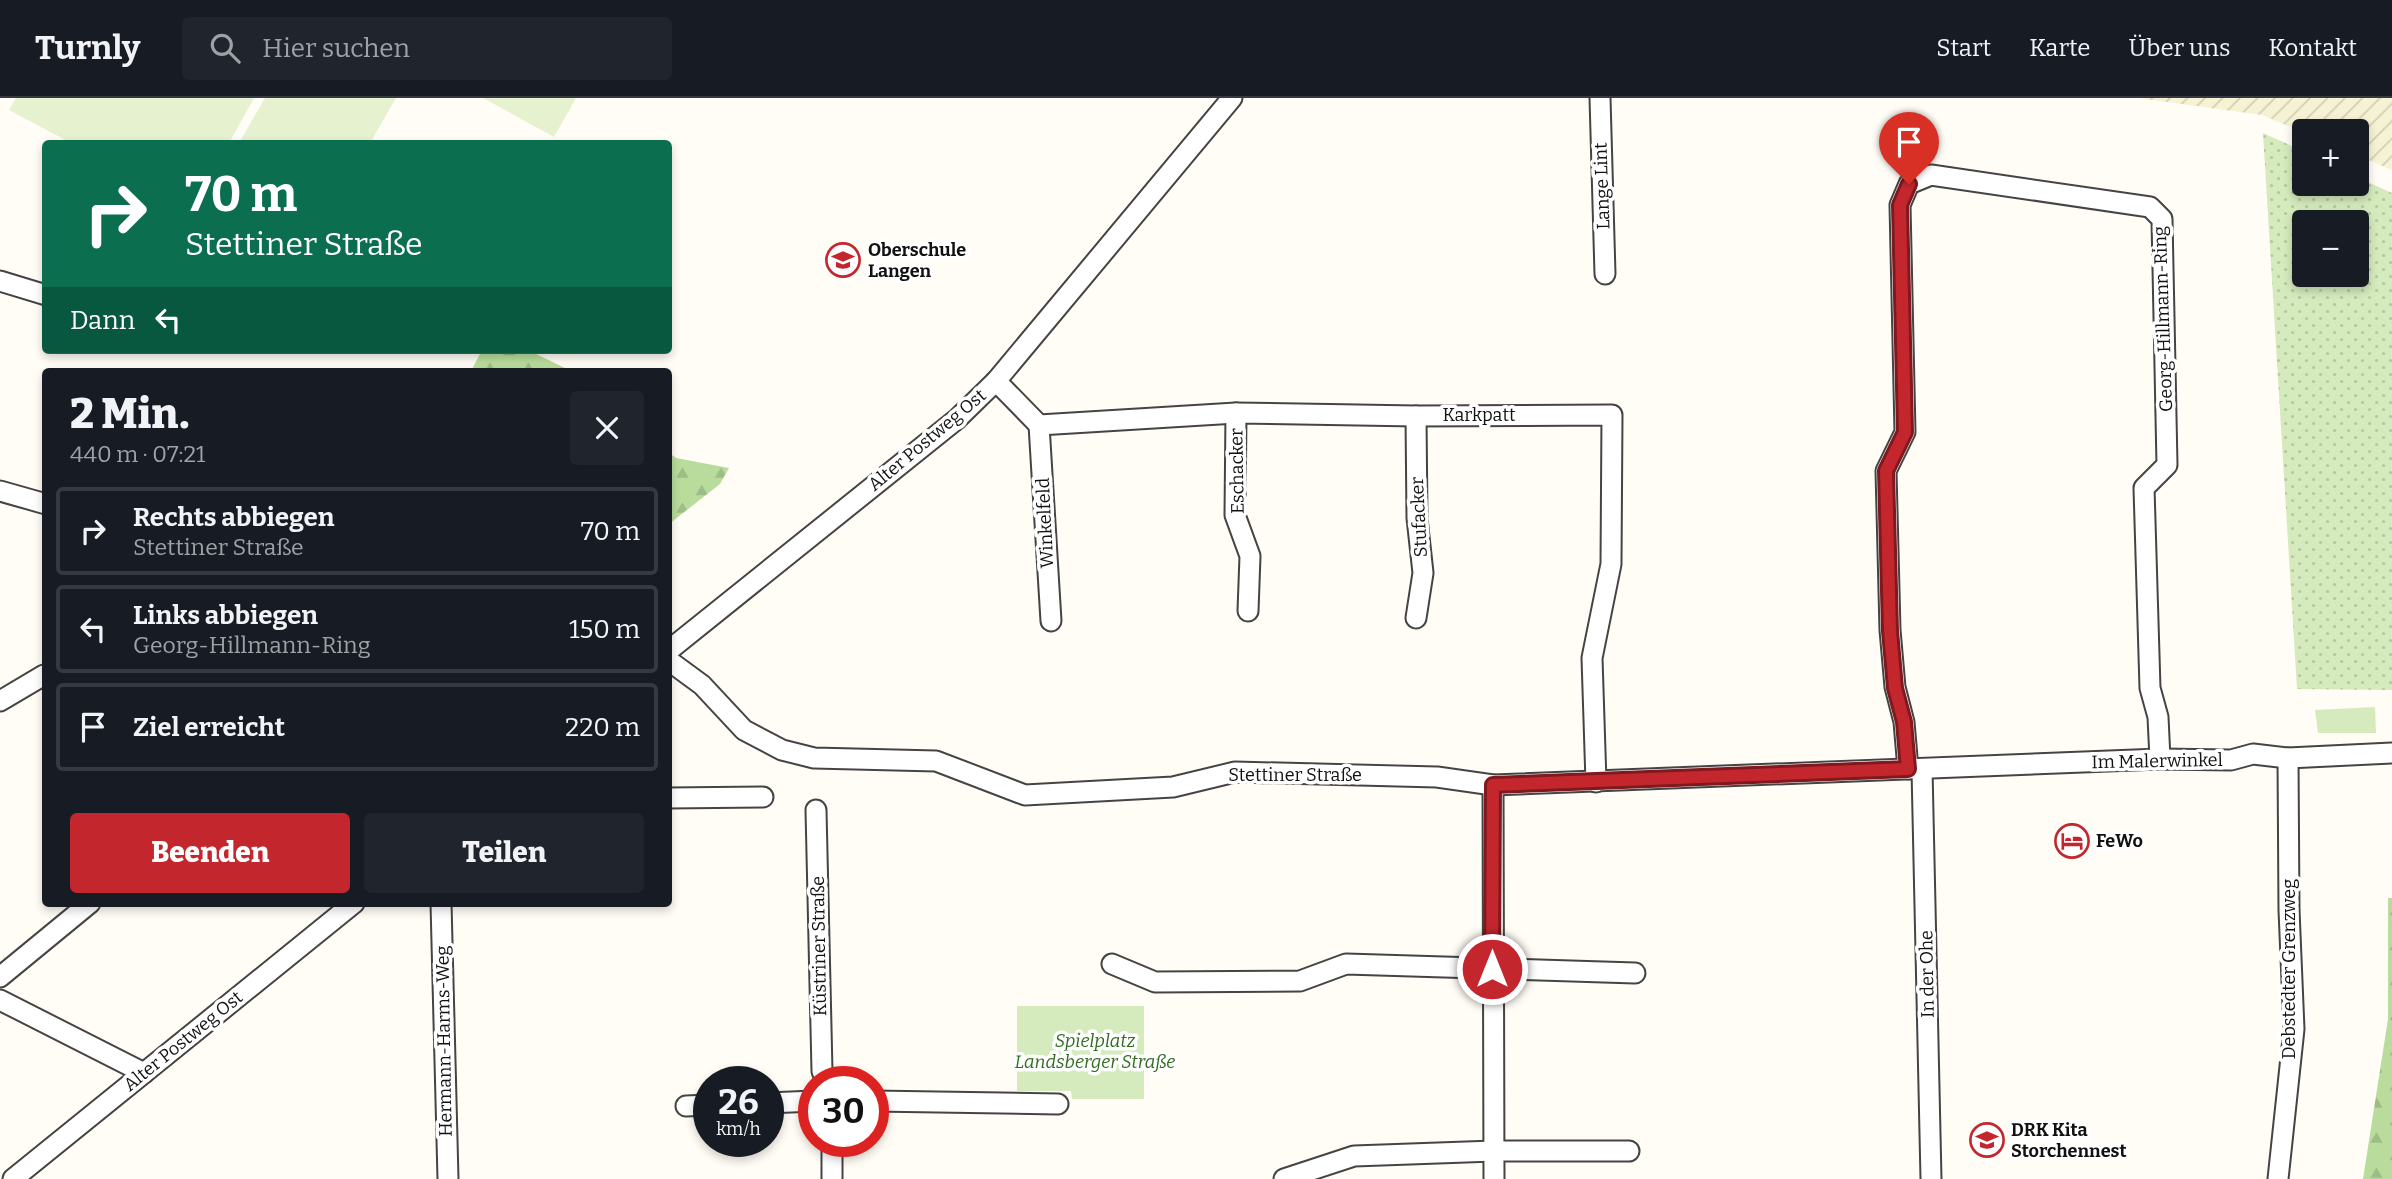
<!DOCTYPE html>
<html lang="de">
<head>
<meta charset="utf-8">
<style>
  body { margin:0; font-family:Bitter,serif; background:#20242c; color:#f1f3f6; height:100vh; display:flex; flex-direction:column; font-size:26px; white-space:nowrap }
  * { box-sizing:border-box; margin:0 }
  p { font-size:23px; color:#9ea1a6 }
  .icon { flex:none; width:38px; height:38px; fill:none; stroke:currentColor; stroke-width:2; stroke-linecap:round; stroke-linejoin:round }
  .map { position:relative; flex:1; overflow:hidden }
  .side { position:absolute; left:42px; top:270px; width:630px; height:539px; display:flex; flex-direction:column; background:#171b24; border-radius:7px; box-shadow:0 4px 10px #0003 }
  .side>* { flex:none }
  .guide { position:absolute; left:42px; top:42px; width:630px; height:214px; border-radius:7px; box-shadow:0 4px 10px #0003; background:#0b6e4f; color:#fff; overflow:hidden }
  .fabs { position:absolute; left:2292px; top:21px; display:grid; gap:14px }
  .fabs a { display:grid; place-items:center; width:77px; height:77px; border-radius:7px; background:#171b24; box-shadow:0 4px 10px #0003; font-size:35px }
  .speed { position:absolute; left:693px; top:968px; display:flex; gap:14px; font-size:35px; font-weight:700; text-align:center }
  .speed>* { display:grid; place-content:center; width:91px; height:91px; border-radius:50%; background:#171b24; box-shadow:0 4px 10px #0003; line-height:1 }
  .speed small { font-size:18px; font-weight:400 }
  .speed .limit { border:10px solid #d22; background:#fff; color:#111 }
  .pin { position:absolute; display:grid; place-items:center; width:60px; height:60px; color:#fff; margin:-72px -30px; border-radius:50% 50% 50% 0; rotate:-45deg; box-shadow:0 0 7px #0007 }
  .pin .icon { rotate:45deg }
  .me { position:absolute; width:77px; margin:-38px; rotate:0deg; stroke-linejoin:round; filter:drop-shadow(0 0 5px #0008) }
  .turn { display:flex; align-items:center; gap:24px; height:147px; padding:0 28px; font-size:32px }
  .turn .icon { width:91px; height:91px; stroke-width:2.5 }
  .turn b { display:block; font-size:49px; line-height:60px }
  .then { display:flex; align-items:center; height:66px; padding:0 28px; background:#0003; gap:14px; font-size:26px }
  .round { display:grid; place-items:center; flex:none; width:74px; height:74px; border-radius:7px; background:#20242c }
  .overview { display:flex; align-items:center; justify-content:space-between; height:119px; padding:0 28px }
  h1 { font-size:42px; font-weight:800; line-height:52px }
  .cta { display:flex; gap:14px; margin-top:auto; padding:14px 28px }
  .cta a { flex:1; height:80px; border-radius:7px; background:#c4262e; color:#fff; font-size:28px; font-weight:800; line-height:80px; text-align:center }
  .cta a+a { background:#20242c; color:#f1f3f6 }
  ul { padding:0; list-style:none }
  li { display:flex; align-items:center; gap:21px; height:88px; margin:0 14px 10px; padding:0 14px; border:4px solid #363941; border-radius:7px }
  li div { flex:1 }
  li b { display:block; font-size:26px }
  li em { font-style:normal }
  header { display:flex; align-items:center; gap:42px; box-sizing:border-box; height:98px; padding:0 35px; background:#171b24; border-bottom:2px solid #363941 }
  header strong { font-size:33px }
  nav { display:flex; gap:38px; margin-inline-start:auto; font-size:24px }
  .search { width:490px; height:63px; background:#20242c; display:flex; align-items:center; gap:18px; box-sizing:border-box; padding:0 24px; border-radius:7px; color:#9ea1a6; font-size:26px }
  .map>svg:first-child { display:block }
</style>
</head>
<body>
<header>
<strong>Turnly</strong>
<div class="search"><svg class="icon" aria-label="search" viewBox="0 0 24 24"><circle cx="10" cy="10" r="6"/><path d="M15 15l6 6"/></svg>Hier suchen</div>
<nav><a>Start</a><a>Karte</a><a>Über uns</a><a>Kontakt</a></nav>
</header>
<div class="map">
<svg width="2392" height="1081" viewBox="0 0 2392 1081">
  <defs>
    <pattern id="farmland-furrows" width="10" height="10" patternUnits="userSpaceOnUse" patternTransform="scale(1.75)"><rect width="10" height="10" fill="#f6f3d4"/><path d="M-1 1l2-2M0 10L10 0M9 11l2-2" fill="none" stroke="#d2cfb5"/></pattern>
    <pattern id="grass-dots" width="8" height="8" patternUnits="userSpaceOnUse" patternTransform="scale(1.75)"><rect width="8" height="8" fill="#d5ebbd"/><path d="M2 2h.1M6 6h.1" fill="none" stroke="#b6c8a1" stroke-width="1.8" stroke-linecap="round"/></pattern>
    <pattern id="forest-firs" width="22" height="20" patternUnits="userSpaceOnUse" patternTransform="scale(1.75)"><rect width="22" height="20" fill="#b9dc9c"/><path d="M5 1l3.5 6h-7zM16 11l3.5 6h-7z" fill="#9ebc85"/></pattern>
  </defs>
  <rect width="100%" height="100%" fill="#fffdf5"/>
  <!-- farmland -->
  <polygon fill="url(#farmland-furrows)" points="2138,0 2392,0 2392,72 2357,57 2357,33 2305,35 2262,17"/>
  <!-- grass -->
  <path fill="url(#grass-dots)" fill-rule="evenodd" d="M2263,35L2305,54V86H2357V79L2392,95V592L2297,591ZM2305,124H2357V177H2305Z"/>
  <!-- forest -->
  <g fill="url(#forest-firs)">
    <polygon points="482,252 528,252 571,273 471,273"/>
    <polygon points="668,354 676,360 729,370 720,386 669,426"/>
    <polygon points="2388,800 2392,800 2392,1081 2363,1081 2388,921"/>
  </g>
  <!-- park -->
  <g fill="#d5ebbd">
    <polygon points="2375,609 2376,635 2318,635 2315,612"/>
    <polygon points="1017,908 1144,908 1144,1001 1072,1001 1071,993 1017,993"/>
  </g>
  <!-- pitch -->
  <g fill="#e6f2cf">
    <polygon points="16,0 254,0 229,45 71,45 9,12"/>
    <polygon points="265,0 396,0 370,45 239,45"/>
    <polygon points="483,0 576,0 554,39"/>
  </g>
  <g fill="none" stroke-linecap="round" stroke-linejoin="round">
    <!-- street casing -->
    <g stroke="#444" stroke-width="23">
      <g id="street">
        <polyline points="1600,0 1605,176"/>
        <polyline points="0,183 46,197"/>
        <polyline points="996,283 1039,327 1236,315 1416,318 1612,317 1611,466 1592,560 1596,684"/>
        <polyline points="1236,315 1235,417 1250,458 1248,513"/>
        <polyline points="1039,327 1051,523"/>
        <polyline points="0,393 46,406"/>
        <polyline points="1416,520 1423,475 1417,420 1416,318"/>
        <polyline points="668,553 957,321 996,283 1232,0"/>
        <polyline points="668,562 702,587 744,632 782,652 814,660 936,663 1025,697 1173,689 1235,674 1437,679 1493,687 2160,661 2231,662 2253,656 2288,660 2392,655"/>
        <polyline points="0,603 44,577"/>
        <polyline points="1908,671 1904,624 1895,589 1890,532 1886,373 1905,334 1900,107 1909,86 1931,77 2150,109 2162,121 2167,367 2144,390 2150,590 2158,619 2160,661"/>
        <polyline points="1922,671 1931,1081"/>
        <polyline points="1493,687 1494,1081"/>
        <polyline points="668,700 763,699"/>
        <polyline points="816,712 822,973 826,984"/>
        <polyline points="441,805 448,1081"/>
        <polyline points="1112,866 1155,884 1300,883 1346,866 1635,875"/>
        <polyline points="0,879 90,805"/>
        <polyline points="0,902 144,975"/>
        <polyline points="873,1003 1058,1006"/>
        <polyline points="768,1005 814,1003"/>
        <polyline points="686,1008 709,1007"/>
        <polyline points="832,1043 832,1081"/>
        <polyline points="13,1081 354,805"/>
        <polyline points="1284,1081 1354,1058 1494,1053 1629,1053"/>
        <polyline points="2278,1081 2294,931 2289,812 2288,660"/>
      </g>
    </g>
    <!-- street -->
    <use href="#street" stroke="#fff" stroke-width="19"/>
  </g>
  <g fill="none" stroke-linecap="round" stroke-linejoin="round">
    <!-- route casing -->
    <g stroke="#7f191e" stroke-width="18">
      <polyline id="route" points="1492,871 1493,687 1908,671 1904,624 1895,590 1890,533 1886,373 1905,334 1900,107 1909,86"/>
    </g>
    <!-- route -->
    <use href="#route" stroke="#c4262e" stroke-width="12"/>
  </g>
  <!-- icons -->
  <defs>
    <g id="school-ring" transform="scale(1.75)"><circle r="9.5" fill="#fff" stroke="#c4262e" stroke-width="1.5"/><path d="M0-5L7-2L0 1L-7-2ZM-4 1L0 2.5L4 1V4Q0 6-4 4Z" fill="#c4262e"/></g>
    <g id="hotel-ring" transform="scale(1.75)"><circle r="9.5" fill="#fff" stroke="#c4262e" stroke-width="1.5"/><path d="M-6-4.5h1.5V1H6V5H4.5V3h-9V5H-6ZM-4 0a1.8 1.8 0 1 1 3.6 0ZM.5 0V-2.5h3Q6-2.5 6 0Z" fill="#c4262e"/></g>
  </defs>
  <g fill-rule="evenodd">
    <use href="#school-ring" x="843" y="162"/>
    <use href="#hotel-ring" x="2072" y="743"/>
    <use href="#school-ring" x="1987" y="1042"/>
  </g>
  <g text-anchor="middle" stroke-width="7" stroke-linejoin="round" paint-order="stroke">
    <!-- street labels -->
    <g font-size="18" fill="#111" stroke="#fff">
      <text transform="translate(1602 88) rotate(-92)" y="6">Lange Lint</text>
      <text transform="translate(2163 221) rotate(-92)" y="6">Georg-Hillmann-Ring</text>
      <text x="1479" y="323">Karkpatt</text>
      <text transform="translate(927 342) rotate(-40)" y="6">Alter Postweg Ost</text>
      <text transform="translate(1237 373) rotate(-91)" y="6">Eschacker</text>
      <text transform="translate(1419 419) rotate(-93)" y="6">Stufacker</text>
      <text transform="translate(1045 425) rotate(-93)" y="6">Winkelfeld</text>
      <text transform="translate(2157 663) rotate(-1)" y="6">Im Malerwinkel</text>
      <text x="1295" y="683">Stettiner Straße</text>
      <text transform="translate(819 848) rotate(-91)" y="6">Küstriner Straße</text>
      <text transform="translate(2289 871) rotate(-90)" y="6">Debstedter Grenzweg</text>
      <text transform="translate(1927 876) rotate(-91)" y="6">In der Ohe</text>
      <text transform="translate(183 943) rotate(-39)" y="6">Alter Postweg Ost</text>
      <text transform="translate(444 943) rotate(-91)" y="6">Hermann-Harms-Weg</text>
    </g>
    <!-- poi labels -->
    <g font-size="18" font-weight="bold" fill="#111" stroke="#fff" text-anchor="start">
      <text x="868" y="158">Oberschule<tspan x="868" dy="21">Langen</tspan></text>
      <text x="2096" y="749">FeWo</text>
      <text x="2011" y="1038">DRK Kita<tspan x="2011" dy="21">Storchennest</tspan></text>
    </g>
    <!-- park labels -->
    <g font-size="18" font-style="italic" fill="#2f6b1f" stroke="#fff">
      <text x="1095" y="949">Spielplatz<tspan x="1095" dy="21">Landsberger Straße</tspan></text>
    </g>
  </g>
</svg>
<div class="fabs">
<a>+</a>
<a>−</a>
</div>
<div class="speed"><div>26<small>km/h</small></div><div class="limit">30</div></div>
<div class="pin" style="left:1909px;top:86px;background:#d93025"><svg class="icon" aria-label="arrive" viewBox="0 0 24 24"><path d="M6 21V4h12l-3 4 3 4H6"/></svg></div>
<svg class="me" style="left:1492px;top:871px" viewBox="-20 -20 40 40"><circle r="17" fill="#c4262e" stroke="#fff" stroke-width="3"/><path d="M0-11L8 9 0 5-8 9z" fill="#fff"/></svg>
<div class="guide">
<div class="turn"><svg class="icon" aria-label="right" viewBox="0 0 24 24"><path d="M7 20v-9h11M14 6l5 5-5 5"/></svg><div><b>70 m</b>Stettiner Straße</div></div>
<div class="then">Dann<svg class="icon" aria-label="left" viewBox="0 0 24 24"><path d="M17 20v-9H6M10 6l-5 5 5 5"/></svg></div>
</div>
<section class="side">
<div class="overview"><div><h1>2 Min.</h1><p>440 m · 07:21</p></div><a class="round"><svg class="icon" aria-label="close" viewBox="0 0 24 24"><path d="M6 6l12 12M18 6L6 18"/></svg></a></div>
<ul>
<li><svg class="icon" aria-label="right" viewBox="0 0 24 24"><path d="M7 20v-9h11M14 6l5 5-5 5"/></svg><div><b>Rechts abbiegen</b><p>Stettiner Straße</p></div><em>70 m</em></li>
<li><svg class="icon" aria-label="left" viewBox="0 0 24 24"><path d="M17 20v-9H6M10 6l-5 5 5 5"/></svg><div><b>Links abbiegen</b><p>Georg-Hillmann-Ring</p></div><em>150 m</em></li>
<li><svg class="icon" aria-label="arrive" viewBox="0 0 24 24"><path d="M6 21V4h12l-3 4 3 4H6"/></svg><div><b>Ziel erreicht</b></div><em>220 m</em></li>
</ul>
<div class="cta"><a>Beenden</a><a>Teilen</a></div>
</section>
</div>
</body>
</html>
